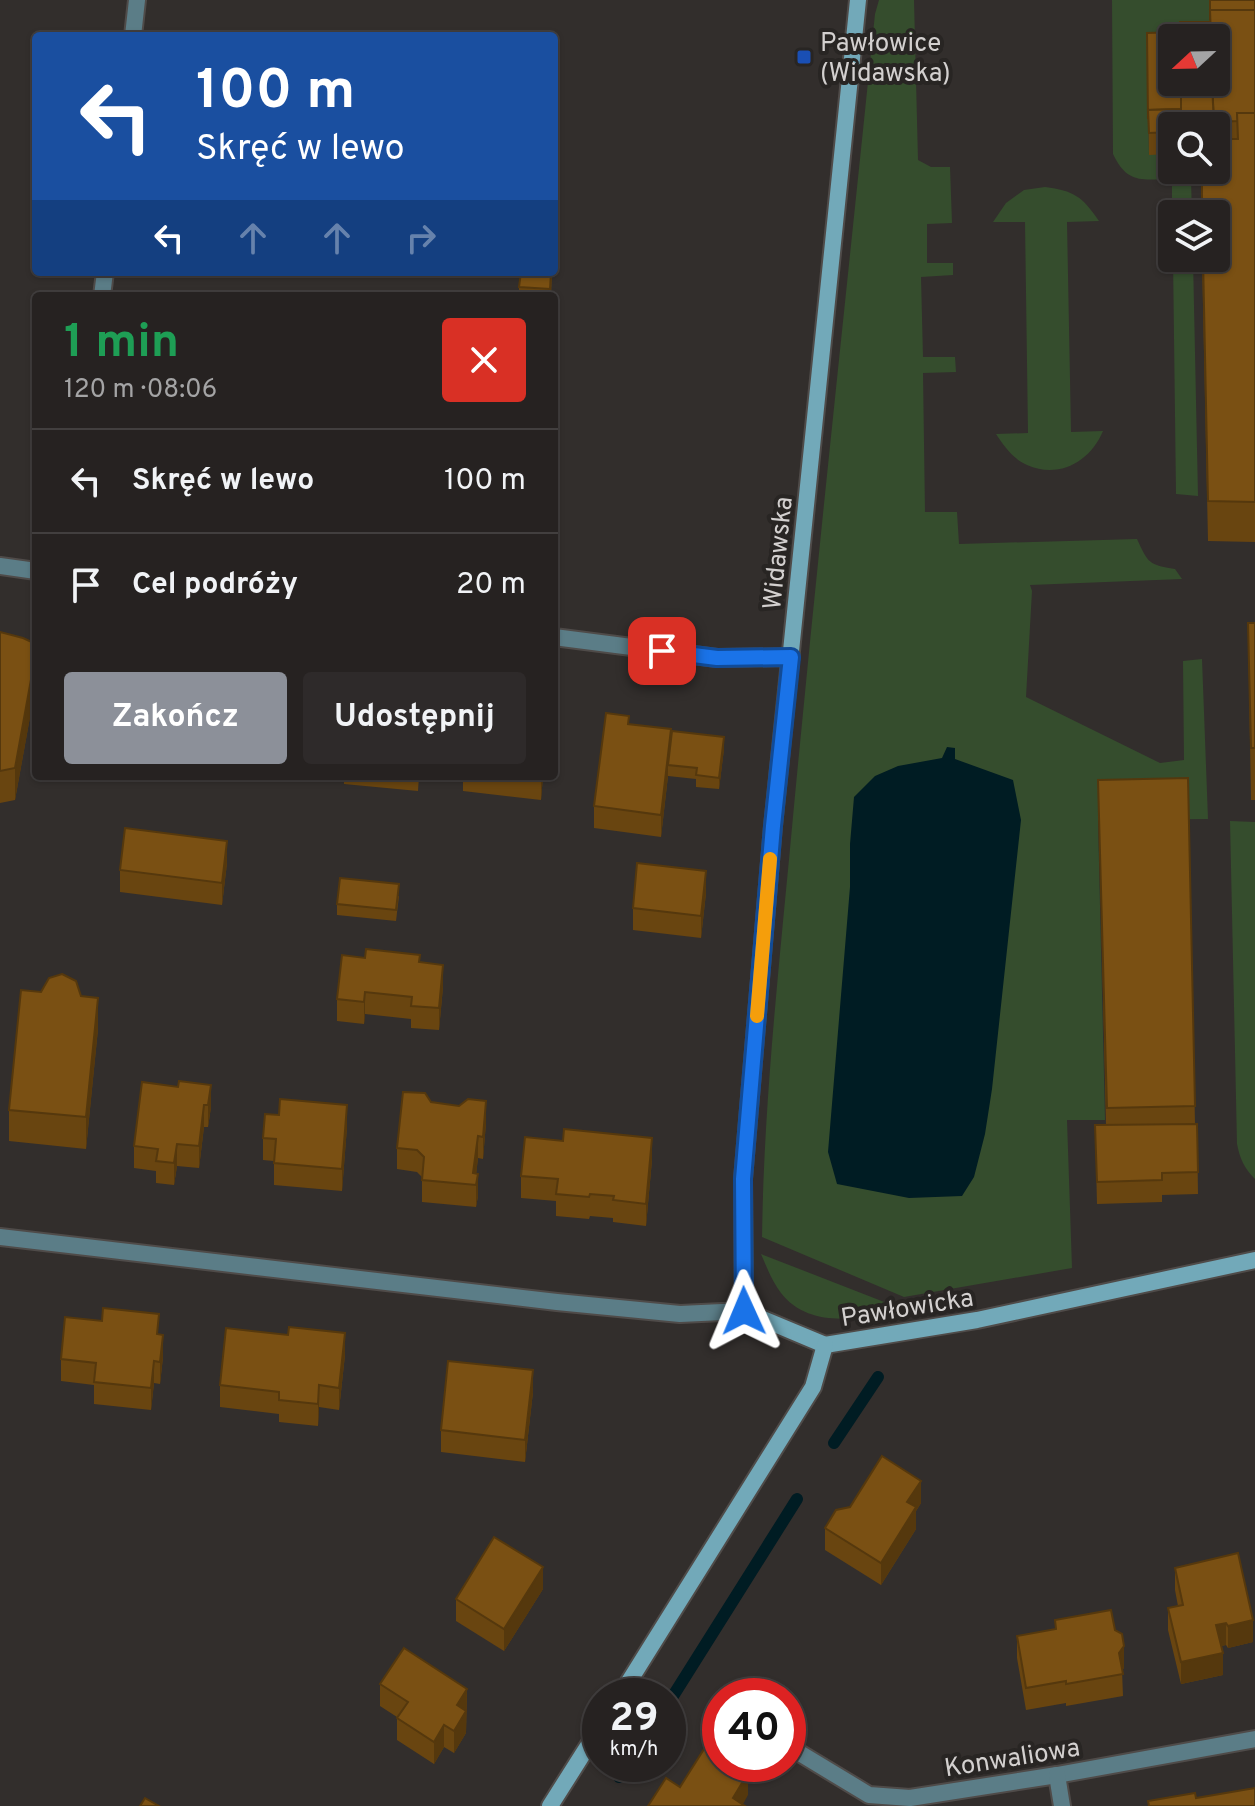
<!DOCTYPE html>
<html lang="pl">
<head>
<meta charset="utf-8">
<style>
  body { margin:0; font-family:Overpass,sans-serif; background:#2e2a2a; color:#f1f3f6; height:100vh; display:flex; flex-direction:column; font-size:30px; white-space:nowrap }
  * { box-sizing:border-box; margin:0 }
  p { font-size:26px; color:#a4a4a5 }
  .icon { flex:none; width:44px; height:44px; fill:none; stroke:currentColor; stroke-width:2; stroke-linecap:round; stroke-linejoin:round }
  .map { position:relative; flex:1; overflow:hidden }
  .sheet { position:absolute; left:32px; top:292px; width:526px; height:488px; display:flex; flex-direction:column; background:#262221; border-radius:8px; box-shadow:0 2px 6px #0004,0 0 0 2px #423f3f }
  .sheet>* { flex:none }
  .banner { position:absolute; left:32px; top:32px; width:526px; height:244px; border-radius:8px; box-shadow:0 2px 6px #0004,0 0 0 2px #423f3f; background:#1a4fa0; color:#fff; overflow:hidden }
  .needle { width:52px; rotate:248deg }
  .controls { position:absolute; left:1158px; top:24px; display:grid; gap:16px }
  .controls a { display:grid; place-items:center; width:72px; height:72px; border-radius:8px; background:#262221; box-shadow:0 2px 6px #0004,0 0 0 2px #423f3f; font-size:40px }
  .speed { position:absolute; left:582px; top:1678px; display:flex; gap:16px; font-size:40px; font-weight:700; text-align:center }
  .speed>* { display:grid; place-content:center; width:104px; height:104px; border-radius:50%; background:#262221; box-shadow:0 2px 6px #0004,0 0 0 2px #423f3f; line-height:1 }
  .speed small { font-size:20px; font-weight:400 }
  .speed .limit { border:12px solid #d22; background:#fff; color:#111 }
  .pin { position:absolute; display:grid; place-items:center; width:68px; height:68px; color:#fff; margin:-34px; border-radius:16px; box-shadow:0 4px 12px #0006 }
  .me { position:absolute; width:88px; margin:-44px; rotate:359deg; stroke-linejoin:round; filter:drop-shadow(0 0 6px #0008) }
  .turn { display:flex; align-items:center; gap:28px; height:168px; padding:0 32px; font-size:36px }
  .turn .icon { width:104px; height:104px; stroke-width:2.5 }
  .turn b { display:block; font-size:56px; line-height:68px }
  .lanes { display:flex; align-items:center; height:76px; padding:0 32px; background:#0003; justify-content:center; gap:40px; direction:ltr }
  .lanes .off { opacity:.35 }
  .round { display:grid; place-items:center; flex:none; width:84px; height:84px; border-radius:8px; background:#2e2a2a }
  .head { display:flex; align-items:center; justify-content:space-between; height:136px; padding:0 32px }
  h1 { font-size:48px; font-weight:700; line-height:60px; color:#1e9e55 }
  .button { display:flex; gap:16px; margin-top:auto; padding:16px 32px }
  .button a { flex:1; height:92px; border-radius:8px; background:#8c9099; color:#fff; font-size:32px; font-weight:700; line-height:92px; text-align:center }
  .button a+a { background:#2e2a2a; color:#f1f3f6 }
  ul { padding:0; list-style:none }
  li { display:flex; align-items:center; gap:24px; height:104px; padding:0 32px; border-top:2px solid #423f3f }
  li div { flex:1 }
  li b { display:block; font-size:30px }
  li em { font-style:normal }
  .map>svg:first-child { display:block }
</style>
</head>
<body>
<div class="map">
<svg width="1255" height="1806" viewBox="0 0 1255 1806">
  <rect width="100%" height="100%" fill="#322e2c"/>
  <!-- green -->
  <g fill="#354d2d">
    <path d="M879,0H914L918,160L931,167H950L952,223L927,224V263H953V275L921,277L923,357H955L956,372L923,373L925,512H957L959,544L1137,539C1148,563 1149,565 1175,569L1182,579L1030,585L1032,591L1026,697L1160,763L1184,760L1183,661L1202,659L1208,819L1098,820L1105,1120H1067L1072,1268L904,1297L762,1237C764,1093 781,949 794,806C819,542 848,278 875,14Z"/>
    <path d="M1112,0H1210V38H1172L1147,45L1149,154H1172V170H1182L1183,180H1191L1192,214H1172V179C1142,179 1128,185 1113,154Z"/>
    <path d="M1045,187C1074,191 1082,196 1099,221L1067,222L1071,432L1103,431C1090,462 1059,479 1027,465C1013,459 1004,446 996,434L1028,433L1025,222H993L1006,203L1024,190Z"/>
    <polygon points="1173,258 1193,258 1198,496 1176,494"/>
    <path d="M1230,821L1255,822V1179C1244,1168 1240,1159 1237,1144Z"/>
    <path d="M761,1254L897,1307L898,1311C859,1319 809,1329 781,1293C772,1281 767,1268 761,1254Z"/>
  </g>
  <!-- water -->
  <polygon fill="#001c23" points="947,747 955,748 955,759 1013,780 1021,820 992,1089 985,1134 974,1177 962,1196 909,1198 837,1184 828,1152 850,887 850,844 854,797 875,776 898,766 942,758"/>
  <g fill="none" stroke-linecap="round" stroke-linejoin="round">
    <!-- stream -->
    <g stroke="#001c23" stroke-width="12">
      <polyline points="834,1443 878,1377"/>
      <polyline points="668,1704 797,1499"/>
      <polyline points="619,1777 628,1764"/>
    </g>
    <!-- street casing -->
    <g stroke="#4f4b49" stroke-width="20">
      <g id="street">
        <polyline points="133,36 137,0"/>
        <polyline points="102,296 105,272"/>
        <polyline points="0,566 36,571"/>
        <polyline points="554,637 717,658 791,657"/>
        <polyline points="0,1237 557,1302 680,1314 744,1311"/>
        <polyline points="719,1704 720,1704"/>
        <polyline points="788,1746 869,1795 910,1798 1057,1775 1255,1739"/>
        <polyline points="1057,1775 1062,1806"/>
      </g>
    </g>
    <!-- secondary casing -->
    <g stroke="#4f4b49" stroke-width="20">
      <g id="secondary">
        <polyline points="825,1345 744,1311 743,1179 773,826 858,0"/>
        <polyline points="825,1345 977,1320 1255,1260"/>
        <polyline points="620,1696 813,1387 825,1345"/>
        <polyline points="550,1806 600,1727"/>
      </g>
    </g>
    <!-- street -->
    <use href="#street" stroke="#5b7d87" stroke-width="16"/>
    <!-- secondary -->
    <use href="#secondary" stroke="#72a9b9" stroke-width="16"/>
  </g>
  <!-- wall -->
  <g fill="#694510">
    <polygon points="1255,0 1255,542 1208,541 1202,258 1216,258 1216,214 1202,214 1201,180 1183,180 1182,170 1216,170 1216,126 1172,126 1172,154 1149,155 1147,33 1180,32 1210,22"/>
    <polygon points="552,272 551,296 519,296 519,287"/>
    <polygon points="1248,623 1255,623 1255,800 1251,800"/>
    <polygon points="0,632 36,644 36,684 15,800 0,803"/>
    <polygon points="629,724 671,741 724,749 719,789 696,787 696,779 668,776 661,837 594,828 594,806"/>
    <polygon points="344,776 419,776 418,791 344,784"/>
    <polygon points="463,776 543,776 541,800 463,791"/>
    <polygon points="1188,778 1195,1124 1197,1124 1198,1194 1162,1195 1162,1202 1097,1204 1095,1125 1106,1125 1098,780"/>
    <polygon points="227,863 222,905 120,892 120,870"/>
    <polygon points="706,893 701,938 633,930 633,908"/>
    <polygon points="399,896 396,921 337,915 337,904"/>
    <polygon points="420,962 443,987 439,1030 411,1028 411,1019 365,1014 364,1024 337,1021 337,999"/>
    <polygon points="81,996 98,1029 86,1149 9,1141 9,1110"/>
    <polygon points="178,1087 211,1107 208,1127 204,1127 199,1168 177,1166 174,1185 156,1183 156,1171 134,1168 134,1146"/>
    <polygon points="431,1102 486,1123 483,1159 478,1158 476,1174 478,1196 476,1207 422,1202 422,1177 417,1172 397,1169 397,1148"/>
    <polygon points="347,1127 342,1191 274,1185 274,1161 263,1160 263,1138"/>
    <polygon points="652,1160 646,1226 613,1222 613,1218 590,1216 589,1219 556,1216 556,1201 521,1198 521,1176"/>
    <polygon points="159,1334 163,1357 160,1384 154,1383 151,1410 94,1404 94,1385 61,1381 61,1359"/>
    <polygon points="288,1335 345,1355 339,1410 319,1407 318,1426 279,1422 279,1414 220,1407 220,1385"/>
    <polygon points="533,1392 525,1462 441,1452 441,1430"/>
    <polygon points="921,1503 916,1511 916,1529 881,1585 825,1550 825,1528"/>
    <polygon points="1175,1568 1253,1642 1228,1648 1226,1645 1221,1646 1223,1675 1181,1684 1168,1630 1168,1608 1178,1606 1175,1590"/>
    <polygon points="543,1589 504,1651 456,1621 456,1599"/>
    <polygon points="1055,1620 1124,1668 1122,1670 1123,1696 1066,1706 1066,1703 1026,1710 1017,1658 1017,1636 1055,1629"/>
    <polygon points="380,1684 467,1689 466,1733 454,1753 444,1747 434,1764 397,1740 397,1717 380,1706"/>
  </g>
  <!-- shaded-wall -->
  <g fill="#55380d">
    <polygon points="36,652 36,684 15,800 15,768"/>
    <polygon points="671,729 671,751 668,765 668,776 661,837 661,815"/>
    <polygon points="724,737 724,749 719,789 719,778"/>
    <polygon points="541,776 543,776 541,800"/>
    <polygon points="227,841 227,863 222,905 222,883"/>
    <polygon points="706,871 706,893 701,938 701,916"/>
    <polygon points="443,965 443,987 439,1030 439,1008"/>
    <polygon points="365,992 365,1014 364,1024 364,1002"/>
    <polygon points="98,998 98,1029 86,1149 86,1117"/>
    <polygon points="211,1085 211,1107 208,1127 208,1105"/>
    <polygon points="486,1101 486,1123 483,1159 483,1137"/>
    <polygon points="204,1105 204,1127 199,1168 199,1146"/>
    <polygon points="347,1105 347,1127 342,1191 342,1169"/>
    <polygon points="478,1136 478,1158 475,1185 473,1173"/>
    <polygon points="652,1138 652,1160 646,1226 646,1204"/>
    <polygon points="177,1144 177,1166 174,1185 174,1163"/>
    <polygon points="478,1174 478,1196 476,1207 476,1185"/>
    <polygon points="345,1333 345,1355 339,1410 339,1388"/>
    <polygon points="163,1335 163,1357 160,1384 160,1362"/>
    <polygon points="154,1361 154,1383 151,1410 151,1388"/>
    <polygon points="533,1370 533,1392 525,1462 525,1440"/>
    <polygon points="319,1385 319,1407 318,1426 318,1404"/>
    <polygon points="921,1481 921,1503 916,1511 916,1529 881,1585 881,1563 907,1502"/>
    <polygon points="543,1567 543,1589 504,1651 504,1629"/>
    <polygon points="1253,1620 1253,1642 1228,1648 1228,1626"/>
    <polygon points="1226,1623 1226,1645 1216,1647 1216,1625"/>
    <polygon points="1124,1646 1124,1668 1119,1675 1119,1653"/>
    <polygon points="1223,1653 1223,1675 1181,1684 1181,1662"/>
    <polygon points="467,1689 466,1733 454,1753 454,1731 457,1705"/>
    <polygon points="444,1725 444,1747 434,1764 434,1742"/>
    <polygon points="748,1773 748,1795 742,1806 733,1798"/>
  </g>
  <!-- building -->
  <g fill="#7a5013" stroke="#55380d" stroke-width="2">
    <polygon points="1210,0 1255,0 1255,10 1210,10 1210,20"/>
    <polygon points="1210,10 1255,10 1255,113 1237,113 1238,121 1214,122 1212,82 1216,82 1216,38 1211,38"/>
    <polygon points="1180,22 1210,22 1211,38 1180,38"/>
    <polygon points="1180,32 1180,38 1172,38 1172,82 1181,82 1181,109 1148,110 1148,119 1147,33"/>
    <polygon points="1181,82 1212,82 1214,126 1172,126 1172,132 1149,133 1148,110 1181,109"/>
    <polygon points="1237,113 1255,113 1255,502 1208,501 1203,258 1216,258 1216,214 1202,214 1202,170 1216,170 1216,139 1238,139"/>
    <polygon points="521,272 551,272 550,289 519,287"/>
    <polygon points="1248,623 1255,623 1255,748 1251,748"/>
    <polygon points="0,632 23,638 36,644 36,652 15,768 0,771"/>
    <polygon points="606,713 629,716 628,724 671,729 661,815 594,806"/>
    <polygon points="672,731 724,737 719,778 696,775 697,768 668,765"/>
    <polygon points="1188,778 1195,1106 1107,1108 1098,780"/>
    <polygon points="125,828 227,841 222,883 120,870"/>
    <polygon points="637,863 706,871 701,916 633,908"/>
    <polygon points="340,878 399,884 396,910 337,904"/>
    <polygon points="366,949 420,955 419,962 443,965 439,1008 411,1006 412,997 365,992 364,1002 337,999 342,955 365,958"/>
    <polygon points="62,974 76,981 81,996 98,998 86,1117 9,1110 21,990 41,992 49,978"/>
    <polygon points="179,1081 211,1085 208,1105 204,1105 199,1146 177,1144 174,1163 156,1161 158,1149 134,1146 142,1082 178,1087"/>
    <polygon points="403,1092 425,1093 431,1102 459,1106 468,1099 486,1101 483,1137 478,1136 473,1173 478,1174 476,1185 422,1180 424,1157 417,1150 397,1148"/>
    <polygon points="280,1099 347,1105 342,1169 274,1163 276,1139 263,1138 265,1114 279,1115"/>
    <polygon points="1197,1124 1198,1172 1162,1173 1162,1180 1097,1182 1095,1125"/>
    <polygon points="564,1129 652,1138 646,1204 613,1200 614,1196 590,1194 589,1197 556,1194 558,1179 521,1176 525,1137 563,1141"/>
    <polygon points="103,1308 159,1314 157,1334 163,1335 160,1362 154,1361 151,1388 94,1382 96,1363 61,1359 65,1317 102,1321"/>
    <polygon points="289,1327 345,1333 339,1388 319,1385 318,1404 279,1400 279,1392 220,1385 226,1328 288,1335"/>
    <polygon points="448,1361 533,1370 525,1440 441,1430"/>
    <polygon points="882,1456 921,1481 907,1502 916,1507 881,1563 825,1528 836,1510 850,1507"/>
    <polygon points="494,1537 543,1567 504,1629 456,1599"/>
    <polygon points="1238,1553 1253,1620 1228,1626 1226,1623 1216,1625 1223,1653 1181,1662 1168,1608 1183,1605 1175,1568"/>
    <polygon points="1111,1610 1115,1630 1122,1634 1124,1646 1119,1653 1123,1674 1066,1684 1066,1681 1026,1688 1017,1636 1056,1629 1055,1620"/>
    <polygon points="404,1648 467,1689 457,1705 466,1711 454,1731 444,1725 434,1742 397,1718 408,1702 380,1684"/>
    <polygon points="706,1746 720,1755 720,1764 734,1764 748,1773 733,1798 745,1806 648,1806 666,1778 680,1787"/>
    <polygon points="1255,1788 1255,1806 1149,1806 1148,1801 1195,1793 1196,1798"/>
    <polygon points="145,1798 159,1806 140,1806"/>
  </g>
  <g fill="none" stroke-linecap="round" stroke-linejoin="round">
    <!-- route casing -->
    <g stroke="#114b97" stroke-width="20">
      <polyline id="route" points="662,651 717,658 791,657 773,826 743,1179 744,1311"/>
    </g>
    <!-- route -->
    <use href="#route" stroke="#1a73e8" stroke-width="14"/>
    <!-- slow -->
    <polyline stroke="#f59e0b" stroke-width="14" points="757,1016 770,859"/>
  </g>
  <!-- markers -->
  <rect fill="#1a4fb4" stroke="#282523" stroke-width="3" x="796" y="49" width="16" height="16" rx="4"/>
  <g text-anchor="middle" stroke-width="8" stroke-linejoin="round" paint-order="stroke">
    <!-- poi labels -->
    <g font-size="26" fill="#d3d0cf" stroke="#282523" text-anchor="start">
      <text x="820" y="51">Pawłowice<tspan x="820" dy="30">(Widawska)</tspan></text>
    </g>
    <!-- street labels -->
    <g font-size="26" fill="#d3d0cf" stroke="#282523">
      <text transform="translate(777 553) rotate(-84)" y="9">Widawska</text>
      <text transform="translate(907 1307) rotate(-9)" y="9">Pawłowicka</text>
      <text transform="translate(1012 1757) rotate(-9)" y="9">Konwaliowa</text>
    </g>
  </g>
</svg>
<div class="controls">
<a><svg class="needle" viewBox="-14 -14 28 28"><path d="M0-13l5 13h-10z" fill="#e53935"/><path d="M0 13l5-13h-10z" fill="#a4a4a5"/></svg></a>
<a><svg class="icon" aria-label="search" viewBox="0 0 24 24"><circle cx="10" cy="10" r="6"/><path d="M15 15l6 6"/></svg></a>
<a><svg class="icon" aria-label="layers" viewBox="0 0 24 24"><path d="M12 4l9 5-9 5-9-5zM3 14l9 5 9-5"/></svg></a>
</div>
<div class="speed"><div>29<small>km/h</small></div><div class="limit">40</div></div>
<div class="pin" style="left:662px;top:651px;background:#d93025"><svg class="icon" aria-label="arrive" viewBox="0 0 24 24"><path d="M6 21V4h12l-3 4 3 4H6"/></svg></div>
<svg class="me" style="left:744px;top:1311px" viewBox="-20 -20 40 40"><path d="M0-17L14 15 0 8-14 15z" fill="#1a73e8" stroke="#fff" stroke-width="4"/></svg>
<div class="banner">
<div class="turn"><svg class="icon" aria-label="left" viewBox="0 0 24 24"><path d="M17 20v-9H6M10 6l-5 5 5 5"/></svg><div><b>100 m</b>Skręć w lewo</div></div>
<div class="lanes"><svg class="icon" aria-label="left" viewBox="0 0 24 24"><path d="M17 20v-9H6M10 6l-5 5 5 5"/></svg><svg class="icon off" aria-label="ahead" viewBox="0 0 24 24"><path d="M12 20V5M6 11l6-6 6 6"/></svg><svg class="icon off" aria-label="ahead" viewBox="0 0 24 24"><path d="M12 20V5M6 11l6-6 6 6"/></svg><svg class="icon off" aria-label="right" viewBox="0 0 24 24"><path d="M7 20v-9h11M14 6l5 5-5 5"/></svg></div>
</div>
<section class="sheet">
<div class="head"><div><h1>1 min</h1><p>120 m · 08:06</p></div><a class="round" style="background:#d93025;color:#fff"><svg class="icon" aria-label="close" viewBox="0 0 24 24"><path d="M6 6l12 12M18 6L6 18"/></svg></a></div>
<ul>
<li><svg class="icon" aria-label="left" viewBox="0 0 24 24"><path d="M17 20v-9H6M10 6l-5 5 5 5"/></svg><div><b>Skręć w lewo</b></div><em>100 m</em></li>
<li><svg class="icon" aria-label="arrive" viewBox="0 0 24 24"><path d="M6 21V4h12l-3 4 3 4H6"/></svg><div><b>Cel podróży</b></div><em>20 m</em></li>
</ul>
<div class="button"><a>Zakończ</a><a>Udostępnij</a></div>
</section>
</div>
</body>
</html>
